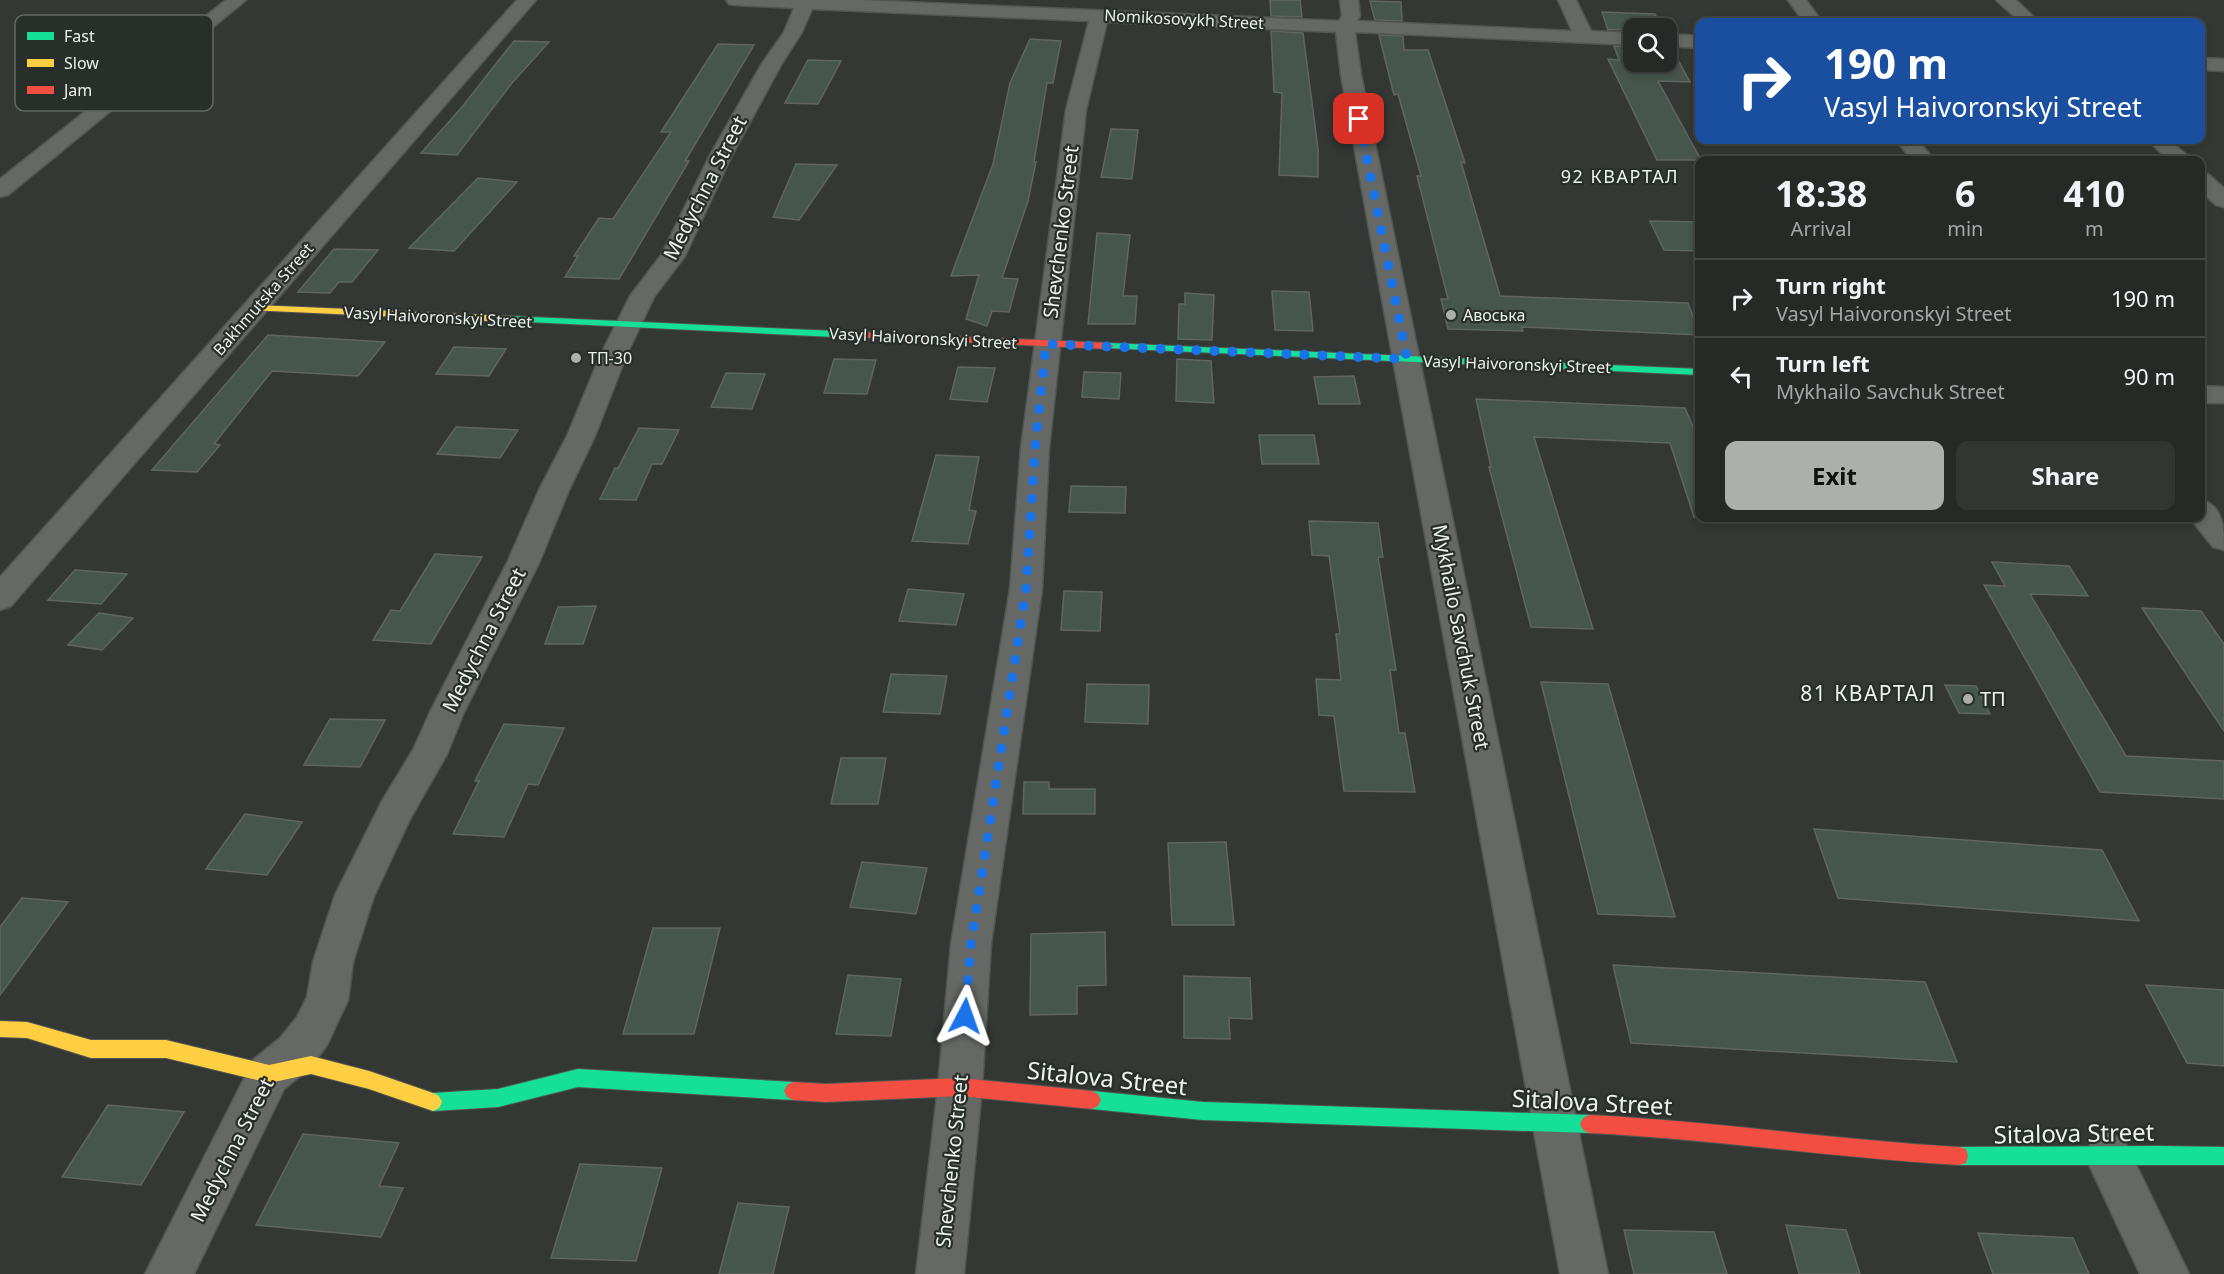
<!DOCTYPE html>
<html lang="en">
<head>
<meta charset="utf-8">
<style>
  body { margin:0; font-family:"Noto Sans",sans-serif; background:#323633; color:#f1f3f6; height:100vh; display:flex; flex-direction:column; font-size:22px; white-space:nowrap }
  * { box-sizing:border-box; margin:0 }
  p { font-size:20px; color:#a4a7a7 }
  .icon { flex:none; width:33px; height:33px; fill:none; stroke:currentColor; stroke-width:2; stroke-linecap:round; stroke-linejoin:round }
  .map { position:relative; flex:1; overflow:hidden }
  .details { position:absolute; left:1695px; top:156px; width:510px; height:366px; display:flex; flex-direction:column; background:#262a27; border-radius:12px; box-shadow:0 3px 9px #0003,0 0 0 2px #424644 }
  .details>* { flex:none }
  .top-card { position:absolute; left:1695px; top:18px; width:510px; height:126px; border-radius:12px; box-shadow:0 3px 9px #0003,0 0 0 2px #424644; background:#1a4fa0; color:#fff; overflow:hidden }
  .buttons { position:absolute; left:1623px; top:18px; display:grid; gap:12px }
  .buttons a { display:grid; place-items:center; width:54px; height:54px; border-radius:12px; background:#262a27; box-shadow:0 3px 9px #0003,0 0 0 2px #424644; font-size:30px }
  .pin { position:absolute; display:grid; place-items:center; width:51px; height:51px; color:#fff; margin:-26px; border-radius:12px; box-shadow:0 3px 9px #0006 }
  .me { position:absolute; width:66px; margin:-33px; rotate:4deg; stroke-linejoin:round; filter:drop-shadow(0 0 4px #0008) }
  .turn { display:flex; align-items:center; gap:21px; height:126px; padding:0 30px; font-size:27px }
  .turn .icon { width:78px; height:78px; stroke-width:2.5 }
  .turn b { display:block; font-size:42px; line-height:51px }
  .eta { display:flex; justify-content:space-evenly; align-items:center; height:102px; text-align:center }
  .eta b { font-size:36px; font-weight:700; line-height:42px }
  .primary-button { display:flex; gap:12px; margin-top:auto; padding:12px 30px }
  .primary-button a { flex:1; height:69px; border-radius:12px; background:#acb0ad; color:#111; font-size:24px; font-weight:700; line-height:69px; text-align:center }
  .primary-button a+a { background:#323633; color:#f1f3f6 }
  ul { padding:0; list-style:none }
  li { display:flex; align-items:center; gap:18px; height:78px; padding:0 30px; border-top:2px solid #424644 }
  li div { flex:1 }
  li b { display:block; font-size:22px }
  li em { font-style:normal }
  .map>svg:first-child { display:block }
</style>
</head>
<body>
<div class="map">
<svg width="2224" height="1274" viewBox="0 0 2224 1274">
  <rect width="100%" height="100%" fill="#333834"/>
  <!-- building -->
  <g fill="#46564c" stroke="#616562" stroke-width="1.5">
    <polygon points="1270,0 1300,0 1302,17 1271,16"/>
    <polygon points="1370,1 1401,2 1402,21 1375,20"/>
    <polygon points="1602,12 1655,14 1662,28 1608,30"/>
    <polygon points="1271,31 1303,33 1318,149 1318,177 1279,175 1282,93 1274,92"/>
    <polygon points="1379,35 1403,36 1404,50 1428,50 1465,163 1461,162 1500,296 1688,303 1700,335 1522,327 1523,331 1448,329 1441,299 1448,299 1417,176 1421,176 1398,94 1394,95"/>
    <polygon points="1030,39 1061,41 1053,83 1047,83 1034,162 1036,162 1028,201 1002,278 1018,279 1009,312 992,311 987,326 966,319 979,275 951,276 993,164 1010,83"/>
    <polygon points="514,41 549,42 512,83 457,155 421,153 462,107"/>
    <polygon points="718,44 754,45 685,161 689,161 619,279 565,277 578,256 574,256 599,218 613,219 671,132 661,132"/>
    <polygon points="1614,46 1634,47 1634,62 1666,62 1666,48 1672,49 1690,82 1658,81 1701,160 1657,160 1608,59 1619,60"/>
    <polygon points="808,60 841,61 818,104 785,103"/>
    <polygon points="1111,129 1138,130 1132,179 1101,177"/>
    <polygon points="796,164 837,165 799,220 773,217"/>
    <polygon points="478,178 517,182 454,251 409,248"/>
    <polygon points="1650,221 1700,222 1700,251 1664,250"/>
    <polygon points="1097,233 1130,235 1123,296 1137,296 1135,324 1088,324"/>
    <polygon points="334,249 378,250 352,282 339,282 330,293 298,292"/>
    <polygon points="1272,291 1309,292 1313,331 1275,330"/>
    <polygon points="1185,293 1214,295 1212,340 1178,339 1179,304 1185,304"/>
    <polygon points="268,335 385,342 358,376 272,371 214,444 220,445 197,472 152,470"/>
    <polygon points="454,347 506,349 489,376 436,374"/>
    <polygon points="834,359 876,360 867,394 824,393"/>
    <polygon points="1177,359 1211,361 1214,403 1176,401"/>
    <polygon points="958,367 995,368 987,402 950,399"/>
    <polygon points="1084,372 1121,373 1119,399 1082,397"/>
    <polygon points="726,373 765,374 752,409 711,407"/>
    <polygon points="1354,376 1360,404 1319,404 1314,377"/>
    <polygon points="1476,399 1685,408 1700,443 1700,516 1694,517 1670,443 1534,437 1593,629 1531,627 1489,467 1491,467"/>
    <polygon points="456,427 518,430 500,458 437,454"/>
    <polygon points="639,428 679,430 662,464 652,464 636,500 600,499 615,468 618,468"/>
    <polygon points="1259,435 1314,435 1319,464 1262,464"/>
    <polygon points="936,455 979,457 969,510 976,511 968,544 912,541"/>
    <polygon points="1071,486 1126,487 1125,513 1069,512"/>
    <polygon points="1309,521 1378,523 1383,557 1378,557 1396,670 1390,670 1399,733 1405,733 1415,792 1344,791 1334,716 1319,715 1316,679 1341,680 1336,634 1340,634 1329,556 1312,555"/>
    <polygon points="435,554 482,557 431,644 373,640 391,610 400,611"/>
    <polygon points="1992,562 2069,566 2088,596 2030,594 2126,756 2224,761 2224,799 2100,792 1984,585 2005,586"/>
    <polygon points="75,570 127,574 101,604 48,600"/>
    <polygon points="908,589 964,594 956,625 899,621"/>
    <polygon points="1064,591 1102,592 1100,631 1061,630"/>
    <polygon points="596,606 583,644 545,644 558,607"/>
    <polygon points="2142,608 2201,611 2224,644 2224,731"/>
    <polygon points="99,613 133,618 102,650 68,645"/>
    <polygon points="891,674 947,676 940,714 883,712"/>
    <polygon points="1541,682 1608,684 1675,917 1598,914"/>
    <polygon points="1087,684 1149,685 1148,724 1085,722"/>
    <polygon points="1945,685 1976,686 1990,714 1959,713"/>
    <polygon points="330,719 385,720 360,767 304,765"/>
    <polygon points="504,724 564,728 538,785 528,784 504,837 453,834 479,781 475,781"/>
    <polygon points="841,758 886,758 878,804 831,804"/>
    <polygon points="1024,782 1049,782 1049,789 1095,789 1095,814 1023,814"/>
    <polygon points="245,814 302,822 267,875 206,869"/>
    <polygon points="1814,829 2102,850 2139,921 1838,898"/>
    <polygon points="1226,842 1234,925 1172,925 1168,843"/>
    <polygon points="862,862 927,868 916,914 850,907"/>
    <polygon points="22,898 68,902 0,995 0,927"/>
    <polygon points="653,928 720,928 694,1034 623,1034"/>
    <polygon points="1105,932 1106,985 1077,986 1077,1014 1030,1015 1031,934"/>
    <polygon points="1613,965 1925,982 1957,1062 1631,1043"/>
    <polygon points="848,975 901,979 891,1036 836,1034"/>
    <polygon points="1184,976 1250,978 1252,1019 1229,1018 1230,1039 1184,1038"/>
    <polygon points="2146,985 2224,990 2224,1066 2187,1063"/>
    <polygon points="108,1105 184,1112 141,1185 62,1177"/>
    <polygon points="303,1134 399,1143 379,1186 403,1188 381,1237 256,1225"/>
    <polygon points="580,1164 662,1168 636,1261 551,1258"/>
    <polygon points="738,1203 789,1207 773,1274 719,1274"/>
    <polygon points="1786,1225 1846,1230 1860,1274 1799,1274"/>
    <polygon points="1624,1230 1714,1232 1727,1274 1634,1274"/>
    <polygon points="1978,1233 2073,1238 2089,1274 1993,1274"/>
  </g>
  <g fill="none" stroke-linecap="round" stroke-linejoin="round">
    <!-- street casing -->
    <g stroke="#525653" stroke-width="3">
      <g id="street">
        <polygon points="226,0 246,0 8,195 0,197 0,179"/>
        <polygon points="517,0 536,0 11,606 0,610 0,577"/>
        <polygon points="726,0 860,0 1339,21 1342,16 1340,0 1358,0 1360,16 1357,21 1572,31 1558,0 1576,0 1591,31 1634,33 1634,45 1355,32 1361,75 1608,1274 1560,1274 1341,75 1336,32 1107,22 1086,110 1049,448 1042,589 991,944 982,1087 964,1274 916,1274 938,1087 951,944 1010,589 1021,448 1066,110 1089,21 812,9 802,32 781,65 731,157 685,256 654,297 627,354 595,436 569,490 539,563 464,712 447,754 409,821 374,896 353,962 348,1000 327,1045 310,1068 284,1089 194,1274 145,1274 254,1059 280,1038 297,1017 307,997 313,962 335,895 382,801 414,748 430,712 507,563 539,490 567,436 601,354 630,296 662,254 709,157 761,65 784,32 794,8 735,5 729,4"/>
        <polygon points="1788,0 1806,0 1822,22 1804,22"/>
        <polygon points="1996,0 2016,0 2039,22 2020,22"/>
        <polygon points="1666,34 1700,36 1700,48 1666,46"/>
        <polygon points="2200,58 2224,59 2224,71 2200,70"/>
        <polygon points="1896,140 1918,140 1934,160 1912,160"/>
        <polygon points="2147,140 2170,140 2192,160 2169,160"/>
        <polygon points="2200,172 2208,174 2224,188 2224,207 2216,205 2200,191"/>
        <polygon points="2200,386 2224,387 2224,403 2200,403"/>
        <path d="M2200,499C2224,506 2224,528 2224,550L2213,547L2190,518H2200Z"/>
        <polygon points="2108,1133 2124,1140 2189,1274 2140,1274 2085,1156 2092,1140"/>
      </g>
    </g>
    <!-- fast casing -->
    <g stroke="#525653" stroke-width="2">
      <g id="fast">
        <polygon points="510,316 835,331 840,334 835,337 506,321 506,317"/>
        <polygon points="1109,343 1700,369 1700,375 1105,348 1105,344"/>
        <polygon points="578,1069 793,1082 799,1085 802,1091 799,1097 793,1100 578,1087 498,1107 433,1111 427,1108 424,1102 427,1096 433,1093 498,1089"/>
        <polygon points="1092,1091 1203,1102 1589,1115 1595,1118 1598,1124 1595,1130 1589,1133 1203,1120 1092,1109 1086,1106 1083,1100 1086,1094"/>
        <polygon points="2158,1146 2224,1147 2224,1165 1959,1165 1952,1163 1950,1156 1952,1149 1959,1147"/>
      </g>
    </g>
    <!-- slow casing -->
    <g stroke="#525653" stroke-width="2">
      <g id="slow">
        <polygon points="255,305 510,316 515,319 510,322 251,310 250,308"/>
        <polygon points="0,1021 27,1022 91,1040 166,1040 269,1065 311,1056 369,1071 433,1093 439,1096 442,1102 439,1108 433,1111 369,1089 311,1074 269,1083 166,1058 91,1058 27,1038 0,1037"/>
      </g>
    </g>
    <!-- jam casing -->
    <g stroke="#525653" stroke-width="2">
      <g id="jam">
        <polygon points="835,331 1109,343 1114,346 1109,349 831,336 830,334"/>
        <polygon points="960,1078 1092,1091 1098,1094 1101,1100 1098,1106 1092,1109 960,1096 826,1102 793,1100 787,1097 784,1091 787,1085 793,1082 826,1084"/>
        <path d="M1589,1115C1713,1121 1835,1140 1959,1147L1966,1149L1968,1156L1966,1163L1959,1165C1835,1158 1713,1139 1589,1133L1583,1130L1580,1124L1583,1118Z"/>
      </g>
    </g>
    <!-- street -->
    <use href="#street" fill="#656865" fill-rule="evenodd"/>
    <!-- fast -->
    <use href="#fast" fill="#16e098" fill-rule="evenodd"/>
    <!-- slow -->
    <use href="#slow" fill="#ffcf43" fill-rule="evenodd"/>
    <!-- jam -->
    <use href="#jam" fill="#f24e42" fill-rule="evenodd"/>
  </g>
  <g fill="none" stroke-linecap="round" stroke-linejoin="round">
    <!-- route -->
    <polyline stroke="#1a73e8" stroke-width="10" stroke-dasharray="0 18" points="965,1016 971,944 1026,589 1035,448 1046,344 1407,359 1359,119"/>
  </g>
  <!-- markers -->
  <g fill="#acb0ad" stroke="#282e29" stroke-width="2">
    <circle cx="1451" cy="315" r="6"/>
    <circle cx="576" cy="358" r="6"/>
    <circle cx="1968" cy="699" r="6"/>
  </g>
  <g text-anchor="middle" stroke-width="4.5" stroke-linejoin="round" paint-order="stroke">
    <!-- far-street labels -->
    <g font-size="16" fill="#edf1ee" stroke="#282e29">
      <text transform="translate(1184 19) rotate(3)" y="6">Nomikosovykh Street</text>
      <text transform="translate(263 299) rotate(-49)" y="6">Bakhmutska Street</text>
      <text transform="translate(438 317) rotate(3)" y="6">Vasyl Haivoronskyi Street</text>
      <text transform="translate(923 338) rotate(3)" y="6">Vasyl Haivoronskyi Street</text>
      <text transform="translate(1517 364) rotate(2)" y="6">Vasyl Haivoronskyi Street</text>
    </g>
    <!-- far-poi labels -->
    <g font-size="16" fill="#edf1ee" stroke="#282e29" text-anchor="start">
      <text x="1463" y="321">Авоська</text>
      <text x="588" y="364">ТП-30</text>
    </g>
    <!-- far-neighbourhood labels -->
    <g font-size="18" letter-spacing="1.5" fill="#edf1ee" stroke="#282e29">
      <text x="1620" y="183">92 КВАРТАЛ</text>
    </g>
    <!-- street labels -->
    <g font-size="20" fill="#edf1ee" stroke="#282e29">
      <text transform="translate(705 188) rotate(-63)" y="7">Medychna Street</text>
      <text transform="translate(1061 232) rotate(-83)" y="7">Shevchenko Street</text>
      <text transform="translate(1461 637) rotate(79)" y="7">Mykhailo Savchuk Street</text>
      <text transform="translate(484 640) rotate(-63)" y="7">Medychna Street</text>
      <text transform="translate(232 1150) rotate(-63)" y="7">Medychna Street</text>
      <text transform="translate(952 1161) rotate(-84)" y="7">Shevchenko Street</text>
    </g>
    <!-- poi labels -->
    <g font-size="20" fill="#edf1ee" stroke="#282e29" text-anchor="start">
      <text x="1980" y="706">ТП</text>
    </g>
    <!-- neighbourhood labels -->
    <g font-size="21" letter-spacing="1.5" fill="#edf1ee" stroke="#282e29">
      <text x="1868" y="701">81 КВАРТАЛ</text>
    </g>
    <!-- near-street labels -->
    <g font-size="24" fill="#edf1ee" stroke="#282e29">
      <text transform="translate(1107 1079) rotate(6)" y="8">Sitalova Street</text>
      <text transform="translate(1592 1103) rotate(3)" y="8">Sitalova Street</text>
      <text transform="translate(2074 1134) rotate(-1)" y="8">Sitalova Street</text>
    </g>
  </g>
  <!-- legend -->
  <rect x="15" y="15" width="198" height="96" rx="9" fill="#282e29" stroke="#636864" stroke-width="1.5"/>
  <rect x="27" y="32" width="27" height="8" fill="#16e098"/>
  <rect x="27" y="59" width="27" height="8" fill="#ffcf43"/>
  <rect x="27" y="86" width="27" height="8" fill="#f24e42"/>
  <g font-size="16" fill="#edf1ee">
    <text x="64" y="42">Fast</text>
    <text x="64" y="69">Slow</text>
    <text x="64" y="96">Jam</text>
  </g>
</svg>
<div class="buttons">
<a><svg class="icon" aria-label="search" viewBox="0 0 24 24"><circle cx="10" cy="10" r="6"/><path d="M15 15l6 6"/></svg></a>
</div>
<div class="pin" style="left:1359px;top:119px;background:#d93025"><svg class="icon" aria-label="arrive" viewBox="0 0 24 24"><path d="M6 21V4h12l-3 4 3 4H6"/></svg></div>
<svg class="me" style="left:965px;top:1016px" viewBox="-20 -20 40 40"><path d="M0-17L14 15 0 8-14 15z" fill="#1a73e8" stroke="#fff" stroke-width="4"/></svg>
<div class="top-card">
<div class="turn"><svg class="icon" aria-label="right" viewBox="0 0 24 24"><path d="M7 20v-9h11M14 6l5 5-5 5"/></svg><div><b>190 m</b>Vasyl Haivoronskyi Street</div></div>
</div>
<section class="details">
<div class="eta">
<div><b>18:38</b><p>Arrival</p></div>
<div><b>6</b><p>min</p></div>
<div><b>410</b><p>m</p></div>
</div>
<ul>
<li><svg class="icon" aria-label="right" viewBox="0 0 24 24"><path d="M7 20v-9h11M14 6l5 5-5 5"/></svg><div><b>Turn right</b><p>Vasyl Haivoronskyi Street</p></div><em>190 m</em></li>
<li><svg class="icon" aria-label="left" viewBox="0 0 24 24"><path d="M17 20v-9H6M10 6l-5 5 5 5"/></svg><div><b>Turn left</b><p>Mykhailo Savchuk Street</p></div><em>90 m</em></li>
</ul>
<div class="primary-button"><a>Exit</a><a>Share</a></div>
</section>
</div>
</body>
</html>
